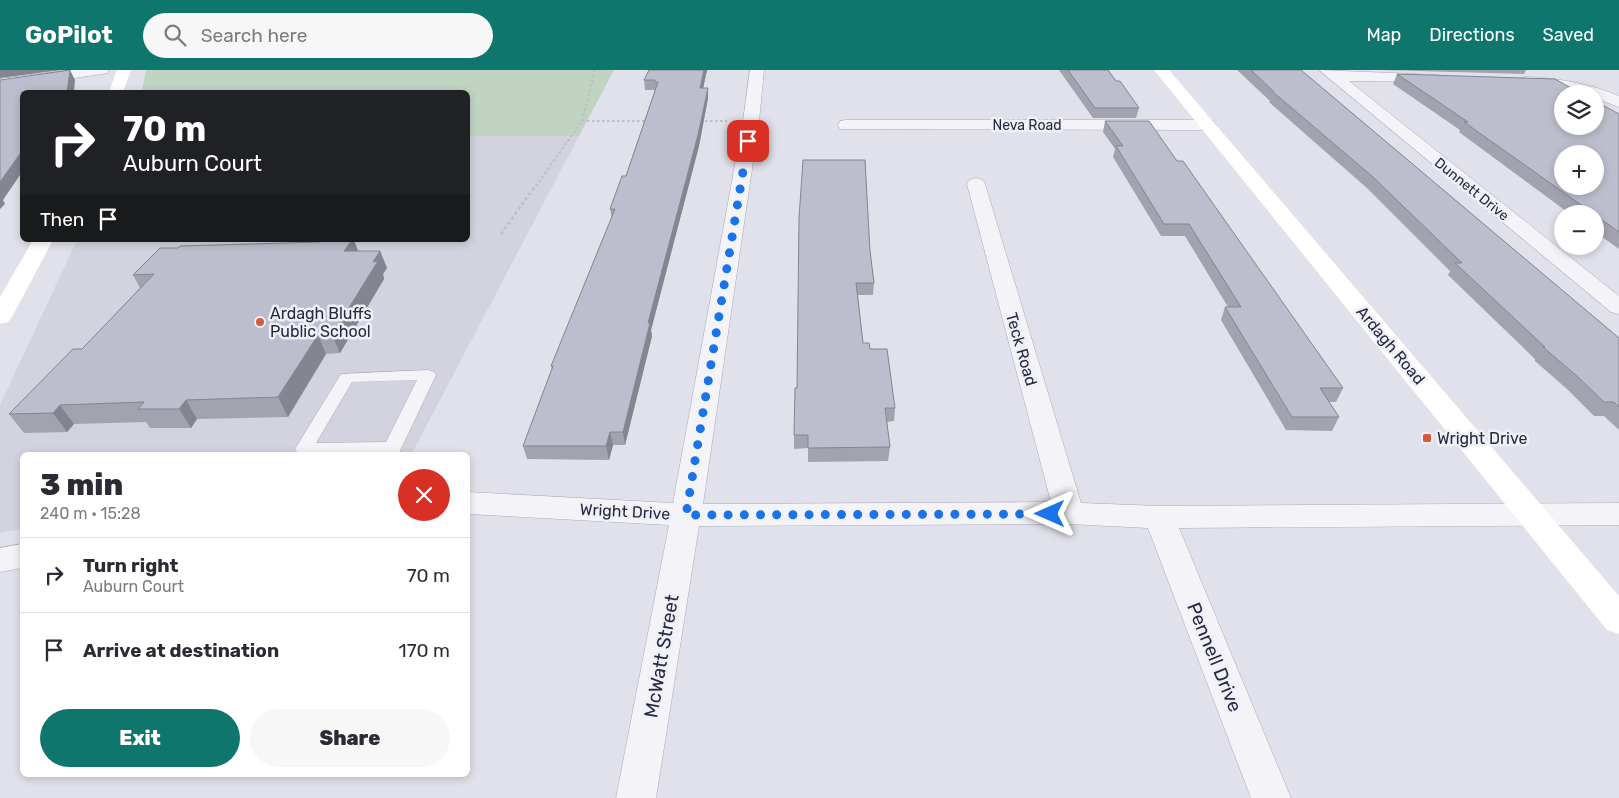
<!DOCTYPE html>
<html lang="en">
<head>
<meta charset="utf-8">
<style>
  body { margin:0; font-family:Rubik,sans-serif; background:#f7f7f7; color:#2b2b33; height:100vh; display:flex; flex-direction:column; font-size:19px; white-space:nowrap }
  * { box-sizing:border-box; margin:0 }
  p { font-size:16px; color:#7c7c81 }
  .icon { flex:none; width:28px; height:28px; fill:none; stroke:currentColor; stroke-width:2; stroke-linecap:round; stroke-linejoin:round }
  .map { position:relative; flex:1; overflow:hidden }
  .drawer { position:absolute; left:20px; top:382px; width:450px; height:325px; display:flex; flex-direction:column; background:#fff; border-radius:8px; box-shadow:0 2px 8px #0003 }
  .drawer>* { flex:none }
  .banner { position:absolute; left:20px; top:20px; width:450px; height:152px; border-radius:8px; box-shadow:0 2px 8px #0003; background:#202124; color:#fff; overflow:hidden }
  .tools { position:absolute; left:1554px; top:15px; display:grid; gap:10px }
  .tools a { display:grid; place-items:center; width:50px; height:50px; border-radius:50%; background:#fff; box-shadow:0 2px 8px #0003; font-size:25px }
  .pin { position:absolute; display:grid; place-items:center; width:42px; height:42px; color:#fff; margin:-21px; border-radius:10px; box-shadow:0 2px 8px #0006 }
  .me { position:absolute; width:55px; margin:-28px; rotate:270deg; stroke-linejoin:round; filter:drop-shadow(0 0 4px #0008) }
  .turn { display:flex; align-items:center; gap:18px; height:105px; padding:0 20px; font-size:22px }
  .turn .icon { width:65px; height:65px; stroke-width:2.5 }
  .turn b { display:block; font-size:35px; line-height:42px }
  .then { display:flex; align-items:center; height:48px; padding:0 20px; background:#0003; gap:10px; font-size:19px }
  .round { display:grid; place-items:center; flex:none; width:52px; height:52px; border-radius:26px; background:#f7f7f7 }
  .overview { display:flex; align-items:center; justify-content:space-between; height:85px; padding:0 20px }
  h1 { font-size:30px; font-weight:800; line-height:38px }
  .button { display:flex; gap:10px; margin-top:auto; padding:10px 20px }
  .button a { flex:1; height:58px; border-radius:30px; background:#0f766e; color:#fff; font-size:20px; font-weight:800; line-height:58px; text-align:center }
  .button a+a { background:#f7f7f7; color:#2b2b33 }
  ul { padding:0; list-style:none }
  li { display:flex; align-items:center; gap:15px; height:75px; padding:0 20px; border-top:1px solid #e1e1e2 }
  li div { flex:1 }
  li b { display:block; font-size:19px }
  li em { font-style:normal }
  header { display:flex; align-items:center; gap:30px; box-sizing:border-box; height:70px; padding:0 25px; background:#0f766e; color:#fff }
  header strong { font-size:24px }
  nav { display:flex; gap:28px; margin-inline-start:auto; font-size:18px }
  .search { width:350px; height:45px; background:#f7f7f7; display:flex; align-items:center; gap:12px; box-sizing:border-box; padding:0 18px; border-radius:28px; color:#7c7c81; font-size:19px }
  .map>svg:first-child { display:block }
</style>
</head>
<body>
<header>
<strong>GoPilot</strong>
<div class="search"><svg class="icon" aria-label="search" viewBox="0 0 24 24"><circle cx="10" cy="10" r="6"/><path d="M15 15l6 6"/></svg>Search here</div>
<nav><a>Map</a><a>Directions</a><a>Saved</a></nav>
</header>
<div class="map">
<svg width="1619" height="728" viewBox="0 0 1619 728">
  <rect width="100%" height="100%" fill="#e0e1ea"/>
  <!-- built -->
  <polygon fill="#d2d3df" points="468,66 579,66 411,385 22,385 22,459 0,463 0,335 77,170 468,170"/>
  <!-- green -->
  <polygon fill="#c1d4c2" points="146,0 614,0 579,66 468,66 468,22 142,22"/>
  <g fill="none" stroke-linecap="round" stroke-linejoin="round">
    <!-- lane casing -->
    <g stroke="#a9aab8" stroke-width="1">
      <path id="lane" d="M428,300L434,302L436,305L398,385H304L298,383L295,379L341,304ZM417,310L386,372L316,373L352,312Z"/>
    </g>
    <!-- street casing -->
    <g stroke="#a9aab8" stroke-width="1">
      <g id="street">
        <polygon points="70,0 109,0 107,3 102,4 0,19 0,9"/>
        <polygon points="750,0 764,0 759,51 703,434 1051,432 967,114 969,110 976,108 983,110 985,114 1081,433 1159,436 1619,433 1619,455 1179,458 1291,728 1251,728 1148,458 1069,454 699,456 656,728 616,728 669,455 468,444 468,422 673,433 743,51"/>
        <polygon points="1319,0 1439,5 1441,8 1439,11 1434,12 1349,11 1619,226 1619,244 1611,242"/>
        <path d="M1527,7C1559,8 1590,14 1619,26V37L1595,28V24H1583L1563,19L1522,14L1520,11L1522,8Z"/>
        <polygon points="846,50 1208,50 1214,51 1216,55 1214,59 1208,60 840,59 838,55 840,51"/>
        <polygon points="22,474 22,498 0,502 0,478"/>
      </g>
    </g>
    <!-- path-far1 -->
    <g stroke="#bebec9" stroke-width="2" stroke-dasharray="2.5 2.5" stroke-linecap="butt">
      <polyline points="582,51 647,51"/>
      <polyline points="700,51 727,51"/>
      <polyline points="533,120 582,51 595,0"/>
    </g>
    <!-- path -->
    <polyline stroke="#bebec9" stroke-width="2.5" stroke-dasharray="3 3" stroke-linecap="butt" points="501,164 533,119"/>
    <!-- lane -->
    <use href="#lane" fill="#f3f3f8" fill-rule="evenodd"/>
    <!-- street -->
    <use href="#street" fill="#f3f3f8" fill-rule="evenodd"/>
    <!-- secondary -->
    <g fill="#fff" fill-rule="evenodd">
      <polygon points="117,0 131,0 123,22 109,22"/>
      <polygon points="1154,0 1169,0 1619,526 1619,564 1607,560"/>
      <polygon points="33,170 53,170 12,247 8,252 0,254 0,227"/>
    </g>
  </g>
  <!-- wall -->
  <g fill="#a3a3b0">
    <polygon points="649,0 707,0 703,18 708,28 699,76 651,260 652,266 625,375 613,375 609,390 527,389 523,376 552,299 551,296 612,149 610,139 626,106 655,20 645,20 644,10"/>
    <polygon points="1059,0 1108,0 1116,11 1139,38 1136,48 1093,48"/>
    <polygon points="1237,0 1301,0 1619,268 1619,360 1604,346 1594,346 1568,320 1535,291 1535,289 1448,205 1450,201 1368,119 1269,32 1270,31"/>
    <polygon points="1383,0 1526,0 1524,4"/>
    <polygon points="1397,4 1619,44 1619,179 1595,162 1595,144 1570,144 1459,62 1460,60 1393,14"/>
    <polygon points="1105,51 1343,318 1336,332 1329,332 1339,347 1332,361 1286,360 1221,250 1225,237 1228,237 1185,166 1161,166 1113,87 1115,79 1103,62"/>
    <polygon points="358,181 380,181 387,198 383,204 384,209 340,283 326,284 288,347 197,349 191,358 150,358 146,352 74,354 67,362 24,363 9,344 82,279 140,218 133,205"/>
    <polygon points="870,181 874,213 873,225 858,225 863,273 870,279 895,338 894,351 887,352 890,377 888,391 808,392 808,378 794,379 794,365 797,318"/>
  </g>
  <!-- shaded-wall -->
  <g fill="#848590">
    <polygon points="0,0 61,0 0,8"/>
    <polygon points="70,0 75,10 74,22 67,22"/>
    <polygon points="704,0 707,0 701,28 700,18"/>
    <polygon points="708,18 708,28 699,76 651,260 652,266 625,375 623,362 648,253"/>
    <polygon points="22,81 22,102 3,130 5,134 0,139 0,112"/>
    <polygon points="352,170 354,170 360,186 344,181"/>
    <polygon points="380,181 387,198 383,204 384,209 340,283 332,265 373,192"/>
    <polygon points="318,265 326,284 288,347 278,327"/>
    <polygon points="186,330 197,349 191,358 179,339"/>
    <polygon points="60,335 74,354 67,362 53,343"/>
    <polygon points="610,362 613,375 609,390 606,376"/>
  </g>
  <!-- building -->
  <g fill="#bdbecd" stroke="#848590" fill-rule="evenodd">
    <polygon points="70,0 67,22 22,22 22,81 0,112 0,10"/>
    <polygon points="649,0 704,0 700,18 708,18 698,65 648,253 650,253 623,362 610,362 606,376 523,376 553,296 551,296 615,139 610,139 622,106 626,106 658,12 655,12 655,10 644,10"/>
    <polygon points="1068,0 1108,0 1116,11 1120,11 1139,38 1095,38"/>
    <polygon points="1251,0 1301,0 1619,268 1619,337 1614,332 1604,332 1578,307 1543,277 1545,277 1455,193 1462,193 1373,107 1273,22 1274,22"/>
    <path d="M1397,4L1555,9L1582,24H1562V56H1595V31L1619,44V162L1595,145V144H1594L1464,52H1468ZM1562,84H1595V116H1562Z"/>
    <polygon points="1105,51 1149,51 1177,91 1183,91 1343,318 1320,318 1339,347 1292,347 1225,237 1241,237 1189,154 1164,154 1116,76 1123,76"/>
    <polygon points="803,90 865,90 870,181 874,213 856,213 863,273 869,273 870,279 887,279 895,338 885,338 890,377 808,378 808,365 794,365 795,318 797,318 799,148"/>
    <polygon points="322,170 352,170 344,181 380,181 373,192 378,191 332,265 318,265 278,327 186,330 179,339 138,339 144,332 60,335 53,343 9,344 73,279 82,279 154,204 133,205 160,178 178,178 180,176 320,172"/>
  </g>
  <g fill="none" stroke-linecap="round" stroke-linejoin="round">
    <!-- route -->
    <polyline stroke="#1a73e8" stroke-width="9" stroke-dasharray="0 16.2" points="748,71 686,445 1050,444"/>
  </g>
  <!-- markers -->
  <g fill="#d55b3f" stroke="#f0f1f7" stroke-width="2">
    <circle cx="260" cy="252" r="5"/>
    <rect x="1422" y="363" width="10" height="10" rx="2.5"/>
  </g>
  <g text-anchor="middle" stroke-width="5" stroke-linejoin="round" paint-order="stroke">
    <!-- far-street labels -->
    <g font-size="14" fill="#282842" stroke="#f0f1f7">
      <text x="1027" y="60">Neva Road</text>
      <text transform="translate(1472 119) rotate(39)" y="5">Dunnett Drive</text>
    </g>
    <!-- poi labels -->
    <g font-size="16" fill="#282842" stroke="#f0f1f7" text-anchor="start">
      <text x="270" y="249">Ardagh Bluffs<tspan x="270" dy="18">Public School</tspan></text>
      <text x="1437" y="374">Wright Drive</text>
    </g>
    <!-- street labels -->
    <g font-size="16" fill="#282842" stroke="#f0f1f7">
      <text transform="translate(1391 275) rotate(50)" y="6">Ardagh Road</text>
      <text transform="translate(1022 279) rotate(74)" y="6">Teck Road</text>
      <text transform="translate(625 441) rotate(3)" y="6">Wright Drive</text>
    </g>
    <!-- near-street labels -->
    <g font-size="19" fill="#282842" stroke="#f0f1f7">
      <text transform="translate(661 586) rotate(-80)" y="7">McWatt Street</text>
      <text transform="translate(1215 587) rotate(68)" y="7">Pennell Drive</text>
    </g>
  </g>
</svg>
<div class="tools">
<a><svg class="icon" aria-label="layers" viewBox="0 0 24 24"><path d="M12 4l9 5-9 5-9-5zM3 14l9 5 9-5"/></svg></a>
<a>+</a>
<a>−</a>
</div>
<div class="pin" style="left:748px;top:71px;background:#d93025"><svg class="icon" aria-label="arrive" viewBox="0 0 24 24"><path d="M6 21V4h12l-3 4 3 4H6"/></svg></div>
<svg class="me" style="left:1050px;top:444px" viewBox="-20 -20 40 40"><path d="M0-17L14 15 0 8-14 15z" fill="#1a73e8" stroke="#fff" stroke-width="4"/></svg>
<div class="banner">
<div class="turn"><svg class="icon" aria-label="right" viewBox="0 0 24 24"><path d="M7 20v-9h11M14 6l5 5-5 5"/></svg><div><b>70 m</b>Auburn Court</div></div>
<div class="then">Then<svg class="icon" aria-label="arrive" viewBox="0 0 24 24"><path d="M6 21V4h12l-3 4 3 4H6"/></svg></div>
</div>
<section class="drawer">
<div class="overview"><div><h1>3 min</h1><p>240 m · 15:28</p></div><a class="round" style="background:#d93025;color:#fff"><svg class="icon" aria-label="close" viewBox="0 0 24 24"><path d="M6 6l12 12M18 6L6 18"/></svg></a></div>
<ul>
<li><svg class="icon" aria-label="right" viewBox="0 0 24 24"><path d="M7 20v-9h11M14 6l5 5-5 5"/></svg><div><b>Turn right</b><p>Auburn Court</p></div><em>70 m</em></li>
<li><svg class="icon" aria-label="arrive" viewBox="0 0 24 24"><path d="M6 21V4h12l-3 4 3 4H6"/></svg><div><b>Arrive at destination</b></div><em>170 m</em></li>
</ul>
<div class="button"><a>Exit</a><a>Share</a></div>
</section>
</div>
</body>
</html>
